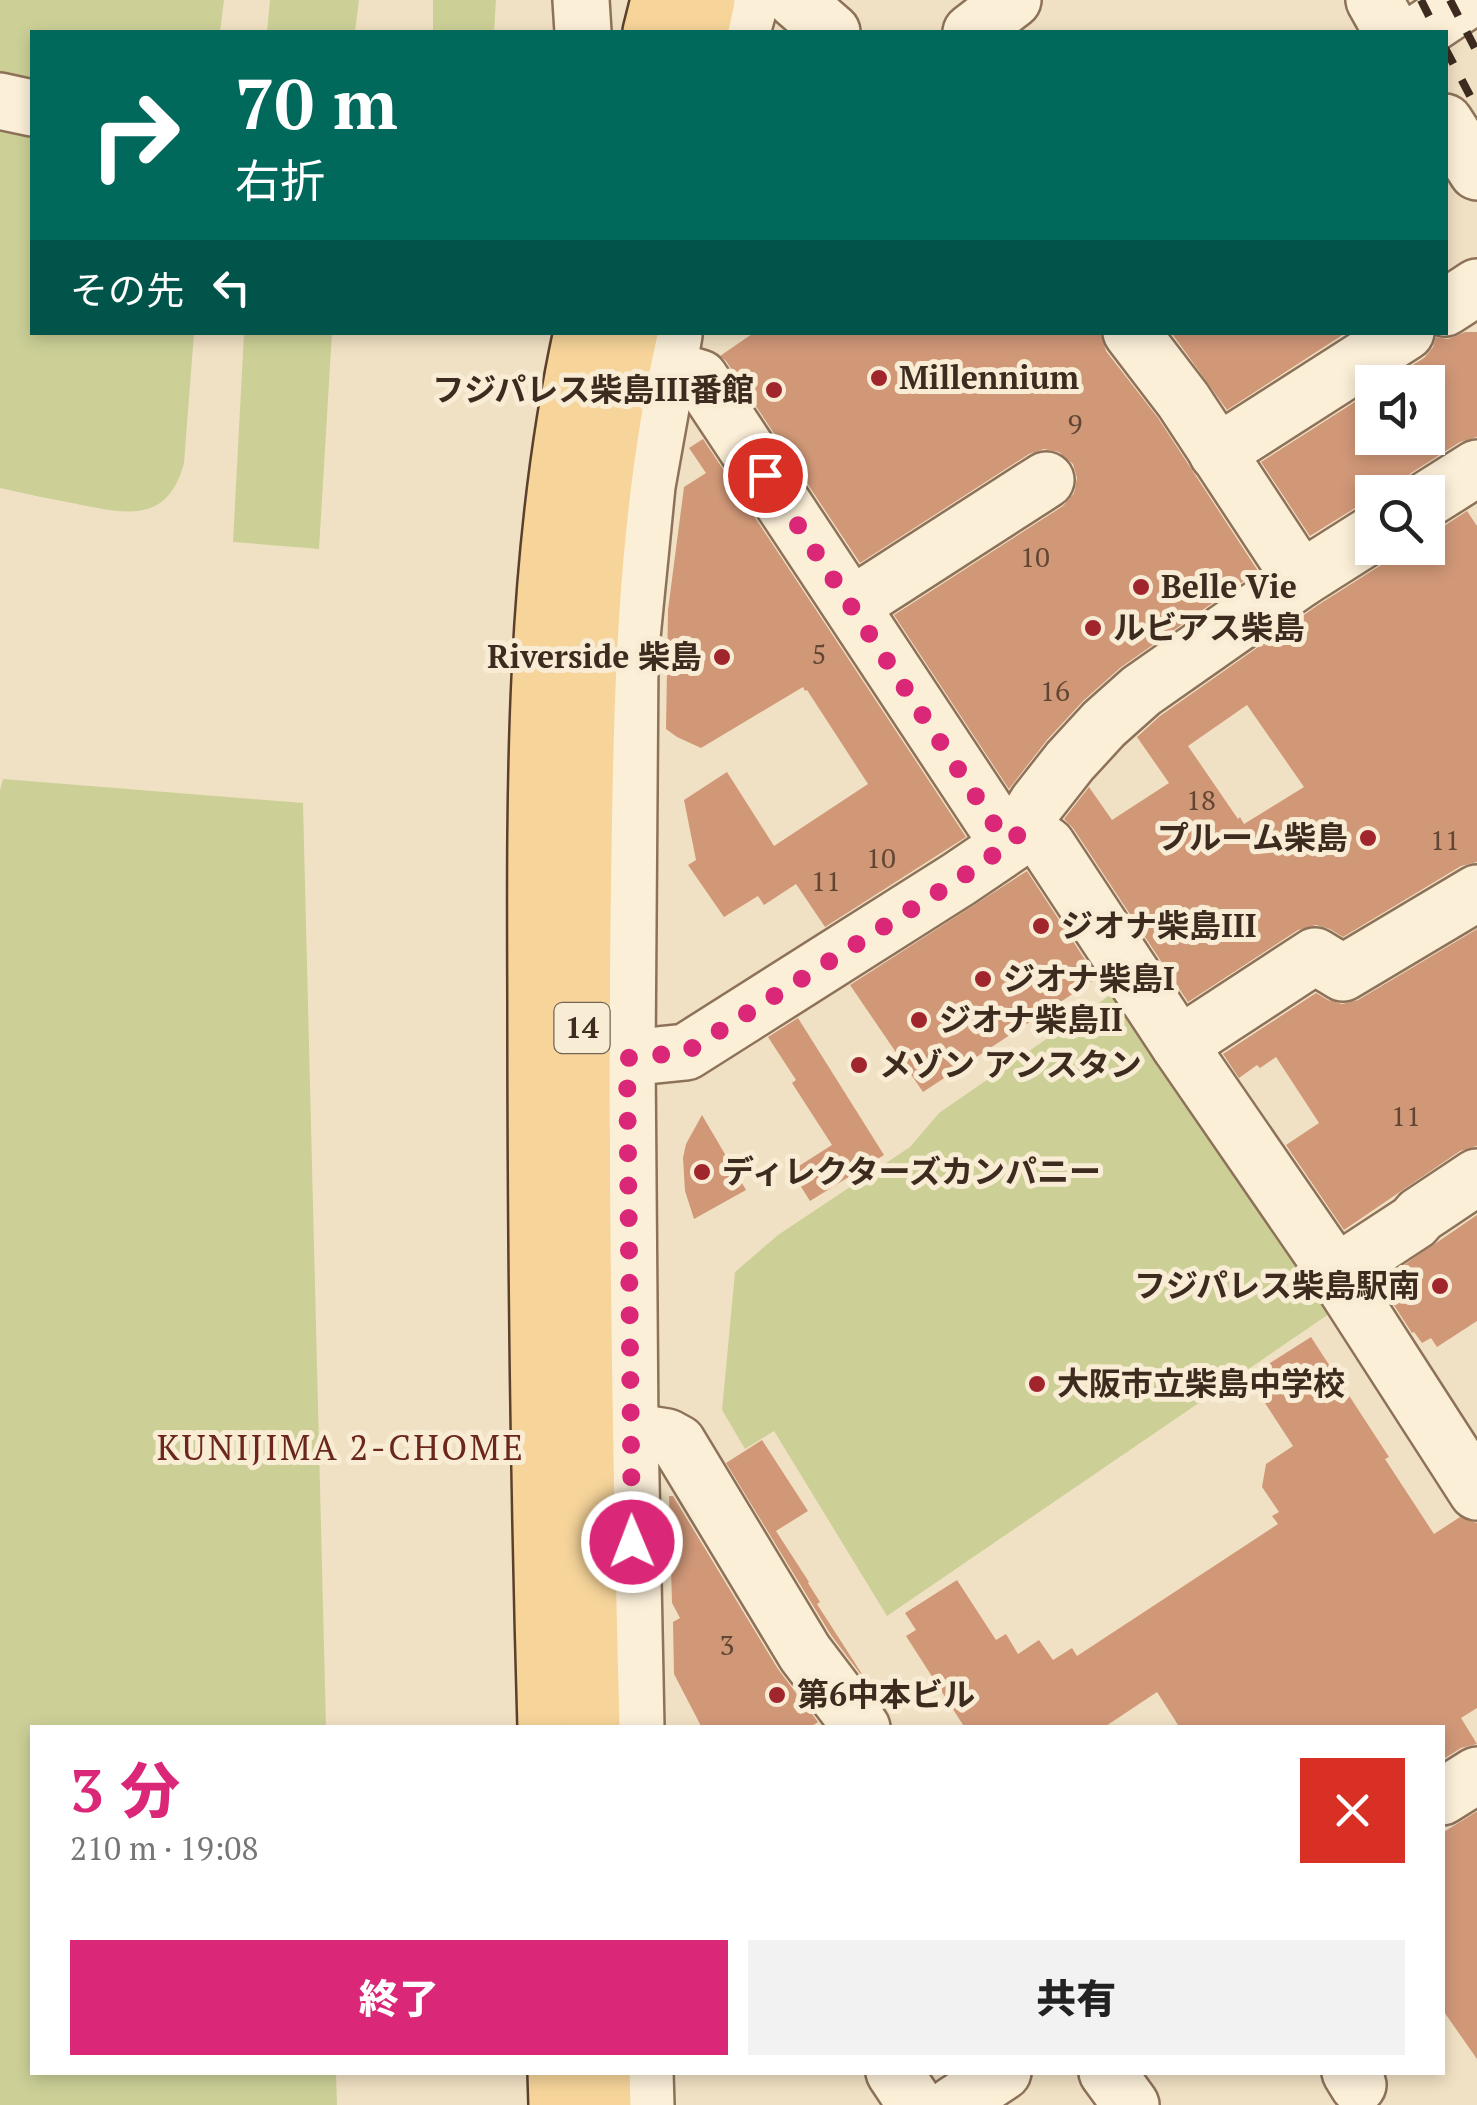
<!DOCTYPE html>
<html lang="ja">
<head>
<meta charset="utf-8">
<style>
  body { margin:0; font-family:"PT Serif","Noto Sans JP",serif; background:#f2f2f2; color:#222; height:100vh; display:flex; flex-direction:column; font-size:38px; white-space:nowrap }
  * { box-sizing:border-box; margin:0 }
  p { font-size:32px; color:#767676 }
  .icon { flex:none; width:55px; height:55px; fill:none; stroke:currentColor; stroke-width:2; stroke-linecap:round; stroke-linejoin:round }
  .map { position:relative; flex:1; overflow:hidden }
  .sheet { position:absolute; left:30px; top:1725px; width:1415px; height:350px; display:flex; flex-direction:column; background:#fff; border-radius:0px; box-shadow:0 5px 15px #0003 }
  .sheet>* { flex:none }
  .guide { position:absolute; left:30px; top:30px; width:1418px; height:305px; border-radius:0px; box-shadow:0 5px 15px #0003; background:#00695c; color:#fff; overflow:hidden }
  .controls { position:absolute; left:1355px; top:365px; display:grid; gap:20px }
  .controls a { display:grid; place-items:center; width:90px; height:90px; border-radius:0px; background:#fff; box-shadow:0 5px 15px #0003; font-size:50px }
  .pin { position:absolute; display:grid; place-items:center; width:85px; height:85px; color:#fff; margin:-42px; border:5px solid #fff; border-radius:50%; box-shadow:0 2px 10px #0007 }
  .me { position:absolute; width:110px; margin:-55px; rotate:359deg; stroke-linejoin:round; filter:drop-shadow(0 0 8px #0008) }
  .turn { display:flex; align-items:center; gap:35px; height:210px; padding:0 40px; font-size:45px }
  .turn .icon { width:130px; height:130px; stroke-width:2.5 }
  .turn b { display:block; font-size:70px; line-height:85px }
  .then { display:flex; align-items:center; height:95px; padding:0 40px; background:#0003; gap:20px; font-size:38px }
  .round { display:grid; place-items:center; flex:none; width:105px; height:105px; border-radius:0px; background:#f2f2f2 }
  .summary { display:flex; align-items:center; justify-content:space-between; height:170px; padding:0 40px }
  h1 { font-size:60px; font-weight:800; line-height:75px; color:#db2777 }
  .action { display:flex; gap:20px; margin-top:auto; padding:20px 40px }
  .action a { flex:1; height:115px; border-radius:0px; background:#db2777; color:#fff; font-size:40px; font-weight:800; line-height:115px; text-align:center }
  .action a+a { background:#f2f2f2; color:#222 }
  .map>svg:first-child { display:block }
</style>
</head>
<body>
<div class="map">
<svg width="1477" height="2105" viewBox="0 0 1477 2105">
  <rect width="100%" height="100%" fill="#f1e1c4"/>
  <!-- green -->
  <g fill="#ccd097">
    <path d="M0,0H224L220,32H32V332L194,333L184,463C168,524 126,514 77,504C51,499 26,494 0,488Z"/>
    <polygon points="270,0 359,0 355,32 267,32"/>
    <polygon points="433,0 496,0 494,32 433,32"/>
    <polygon points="244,333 332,333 319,549 233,542"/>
    <polygon points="3,779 303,803 326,1727 32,1728 32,2072 336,2073 337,2105 0,2105 0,790"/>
    <polygon points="1113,993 1329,1314 887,1616 774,1431 745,1449 722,1410 735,1272 778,1235 910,1147 939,1113"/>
  </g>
  <!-- building -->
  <g fill="#d19878" fill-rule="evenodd">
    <polygon points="755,332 1100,332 1106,351 1158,418 1258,571 1120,668 1083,701 1047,740 1009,789 894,615 1063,506 1074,493 1077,478 1073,464 1059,452 1044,449 1029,454 860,563 726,361 720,356"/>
    <polygon points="1171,332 1347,332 1227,410"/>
    <polygon points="1465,332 1477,332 1477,437 1460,442 1411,473 1401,484 1398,492 1372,492 1372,503 1355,508 1310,536 1261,462 1372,391 1372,438 1428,438 1428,382 1385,382 1424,358 1433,347 1436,337 1448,339"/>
    <polygon points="703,439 966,837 825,927 796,884 764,905 758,896 724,917 688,865 696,860 684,800 727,772 774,846 868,784 807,690 805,691 803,687 701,748 677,737 666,729 668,610 684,487 706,473 689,448"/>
    <path d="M1467,511L1477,526V862L1461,866L1343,937L1330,929L1316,925L1298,930L1188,1002L1073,828L1064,819L1089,787L1112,820L1169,783L1137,737L1160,716L1318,605L1389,560L1400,548H1428V530L1444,526ZM1247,705L1304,787L1244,824L1240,817L1238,819L1188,746Z"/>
    <polygon points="1027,871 1097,978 923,1092 850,985"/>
    <polygon points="1477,929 1477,1146 1460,1151 1344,1230 1286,1145 1319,1123 1276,1057 1260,1068 1257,1065 1239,1078 1223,1054 1316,993 1328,1000 1342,1004 1358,1000"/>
    <polygon points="798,1018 884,1155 810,1201 791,1171 832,1145 792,1083 796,1080 768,1037"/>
    <polygon points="702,1115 746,1190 694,1219 685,1191 683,1158 686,1144"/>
    <polygon points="1477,1215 1477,1321 1437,1347 1431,1338 1422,1343 1414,1332 1412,1333 1379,1282"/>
    <polygon points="1311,1337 1389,1457 1385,1459 1434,1534 1460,1517 1477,1523 1477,1708 1461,1718 1477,1744 1461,1748 1442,1760 1442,1728 1180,1728 1157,1692 1103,1728 965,1728 906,1636 916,1630 905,1613 957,1580 996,1640 1006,1634 1018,1654 1039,1640 1053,1660 1072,1648 1077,1656 1278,1524 1272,1516 1279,1512 1262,1487 1266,1464 1293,1446 1248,1377"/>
    <polygon points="762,1440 808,1511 776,1531 809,1582 808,1583 820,1602 817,1604 871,1688 831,1635 726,1463"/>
    <polygon points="669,1496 673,1496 778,1669 818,1722 809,1728 702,1728 674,1674 673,1622 680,1618 672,1603"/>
    <polygon points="1476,1812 1477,1812 1477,2059 1442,2009 1442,1833"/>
  </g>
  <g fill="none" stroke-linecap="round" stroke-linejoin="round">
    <!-- minor casing -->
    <g stroke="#8d7259" stroke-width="60">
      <g id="minor">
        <polyline points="581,0 583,32"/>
        <polyline points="795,0 832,32"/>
        <polyline points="1374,0 1392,32"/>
        <polyline points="742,32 751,0"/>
        <polyline points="971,32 1013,0"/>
        <polyline points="1420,32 1468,0"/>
        <polyline points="0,101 32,108"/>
        <polyline points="1445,122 1477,172"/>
        <polyline points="1445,308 1477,287"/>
        <polyline points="1131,332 1183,400 1301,579"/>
        <polyline points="667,368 700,378 999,830 1037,838 1047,845 1179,1045 1336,1273 1477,1492"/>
        <polyline points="1217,453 1406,332"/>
        <polyline points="1428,499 1477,468"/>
        <polyline points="852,605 1046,480"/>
        <polyline points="1179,1045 1315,956 1343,973 1477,893"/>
        <polyline points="627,1058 686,1052 959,879 1012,843 1037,803 1070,761 1104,724 1141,691 1301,579 1372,534"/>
        <polyline points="1336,1273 1414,1222 1420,1215 1477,1177"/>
        <polyline points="630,1431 667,1437 678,1443 805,1653 862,1728"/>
        <polyline points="636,1728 630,1431 627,1058 630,657 647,486 674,335"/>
        <polyline points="1442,1797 1477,1775"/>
        <polyline points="645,2072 646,2105"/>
        <polyline points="894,2072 916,2105"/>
        <polyline points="1107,2072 1131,2105"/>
        <polyline points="1350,2072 1358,2085"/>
        <polyline points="953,2105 1003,2072"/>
      </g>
    </g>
    <!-- major casing -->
    <g stroke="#5b402e" stroke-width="60">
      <g id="major">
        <polyline points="651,32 659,0"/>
        <polyline points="700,32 707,0"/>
        <path d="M546,1728C539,1486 536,1244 536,1002C535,778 534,552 582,332"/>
        <path d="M592,1728C585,1458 580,1188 583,919C586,722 586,525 630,332"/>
        <polyline points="556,2072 557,2105"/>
        <polyline points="602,2072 603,2105"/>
      </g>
    </g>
    <!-- minor -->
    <use href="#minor" stroke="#fbefd8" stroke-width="55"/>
    <!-- major -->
    <use href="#major" stroke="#f6d49a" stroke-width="55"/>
    <!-- rail -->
    <g stroke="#3c2b1e" stroke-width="8" stroke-dasharray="18 18" stroke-linecap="butt">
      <polyline points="1421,0 1437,32"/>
      <polyline points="1450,0 1477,52"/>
      <polyline points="1445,48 1477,109"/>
    </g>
  </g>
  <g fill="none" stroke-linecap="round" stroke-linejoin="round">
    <!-- route -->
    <polyline stroke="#db2777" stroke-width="18" stroke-dasharray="0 32.4" points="632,1542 627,1058 686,1052 959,879 1012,842 1019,833 1010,833 998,830 765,475"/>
  </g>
  <!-- markers -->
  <g fill="#a0252d" stroke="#f8ecd4" stroke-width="4">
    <circle cx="879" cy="378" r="10"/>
    <circle cx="774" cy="390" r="10"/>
    <circle cx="1141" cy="587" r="10"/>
    <circle cx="1093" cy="628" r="10"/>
    <circle cx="722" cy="657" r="10"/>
    <circle cx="1368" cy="838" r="10"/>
    <circle cx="1041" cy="926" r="10"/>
    <circle cx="983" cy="979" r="10"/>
    <circle cx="919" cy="1020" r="10"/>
    <circle cx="859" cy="1065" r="10"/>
    <circle cx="702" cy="1172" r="10"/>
    <circle cx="1440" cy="1286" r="10"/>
    <circle cx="1037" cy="1384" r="10"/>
    <circle cx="777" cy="1695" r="10"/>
  </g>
  <g text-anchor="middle" stroke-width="10" stroke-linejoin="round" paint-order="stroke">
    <!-- number labels -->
    <g font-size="28" fill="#614634">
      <text x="1075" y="434">9</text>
      <text x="1035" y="567">10</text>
      <text x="819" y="664">5</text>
      <text x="1055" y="701">16</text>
      <text x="1201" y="810">18</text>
      <text x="1445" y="850">11</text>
      <text x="881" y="868">10</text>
      <text x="826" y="891">11</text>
      <text x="1406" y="1126">11</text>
      <text x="727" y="1655">3</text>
    </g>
    <!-- shield labels -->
    <rect fill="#f8ecd4" stroke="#746555" stroke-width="2.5" x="554.5" y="1003" width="55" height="50" rx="8"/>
    <g font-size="30" font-weight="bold" fill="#3c2b1e">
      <text x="582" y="1038">14</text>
    </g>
    <!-- poi labels -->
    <g font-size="32" font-weight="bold" fill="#3c2b1e" stroke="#f8ecd4" text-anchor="start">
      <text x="899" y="389">Millennium</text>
      <text x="754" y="401" text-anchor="end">フジパレス柴島III番館</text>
      <text x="1161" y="598">Belle Vie</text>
      <text x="1113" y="639">ルビアス柴島</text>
      <text x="702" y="668" text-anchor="end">Riverside 柴島</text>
      <text x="1348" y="849" text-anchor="end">プルーム柴島</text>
      <text x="1061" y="937">ジオナ柴島III</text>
      <text x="1003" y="990">ジオナ柴島I</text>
      <text x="939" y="1031">ジオナ柴島II</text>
      <text x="879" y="1076">メゾン アンスタン</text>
      <text x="722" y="1183">ディレクターズカンパニー</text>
      <text x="1420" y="1297" text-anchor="end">フジパレス柴島駅南</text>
      <text x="1057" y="1395">大阪市立柴島中学校</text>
      <text x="797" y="1706">第6中本ビル</text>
    </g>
    <!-- neighbourhood labels -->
    <g font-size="35" letter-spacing="2.5" fill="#6b271b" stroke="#f8ecd4">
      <text x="341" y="1460">KUNIJIMA 2-CHOME</text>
    </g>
  </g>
</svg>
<div class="controls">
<a><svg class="icon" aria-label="sound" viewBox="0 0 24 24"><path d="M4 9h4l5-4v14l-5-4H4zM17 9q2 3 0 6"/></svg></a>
<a><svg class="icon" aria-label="search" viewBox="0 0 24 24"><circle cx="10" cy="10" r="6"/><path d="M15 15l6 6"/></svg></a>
</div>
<div class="pin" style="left:765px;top:475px;background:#d93025"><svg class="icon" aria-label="arrive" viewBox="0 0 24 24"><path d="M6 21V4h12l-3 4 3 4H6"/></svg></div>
<svg class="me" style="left:632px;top:1542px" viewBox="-20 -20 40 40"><circle r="17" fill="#db2777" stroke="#fff" stroke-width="3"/><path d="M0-11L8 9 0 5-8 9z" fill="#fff"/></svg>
<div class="guide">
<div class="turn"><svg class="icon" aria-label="right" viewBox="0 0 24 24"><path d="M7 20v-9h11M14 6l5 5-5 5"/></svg><div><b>70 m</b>右折</div></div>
<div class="then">その先<svg class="icon" aria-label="left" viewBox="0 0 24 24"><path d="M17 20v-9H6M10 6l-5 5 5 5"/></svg></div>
</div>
<section class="sheet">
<div class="summary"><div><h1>3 分</h1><p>210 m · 19:08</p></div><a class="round" style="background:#d93025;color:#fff"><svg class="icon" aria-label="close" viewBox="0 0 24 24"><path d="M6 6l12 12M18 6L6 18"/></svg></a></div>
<div class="action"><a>終了</a><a>共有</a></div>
</section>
</div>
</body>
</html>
